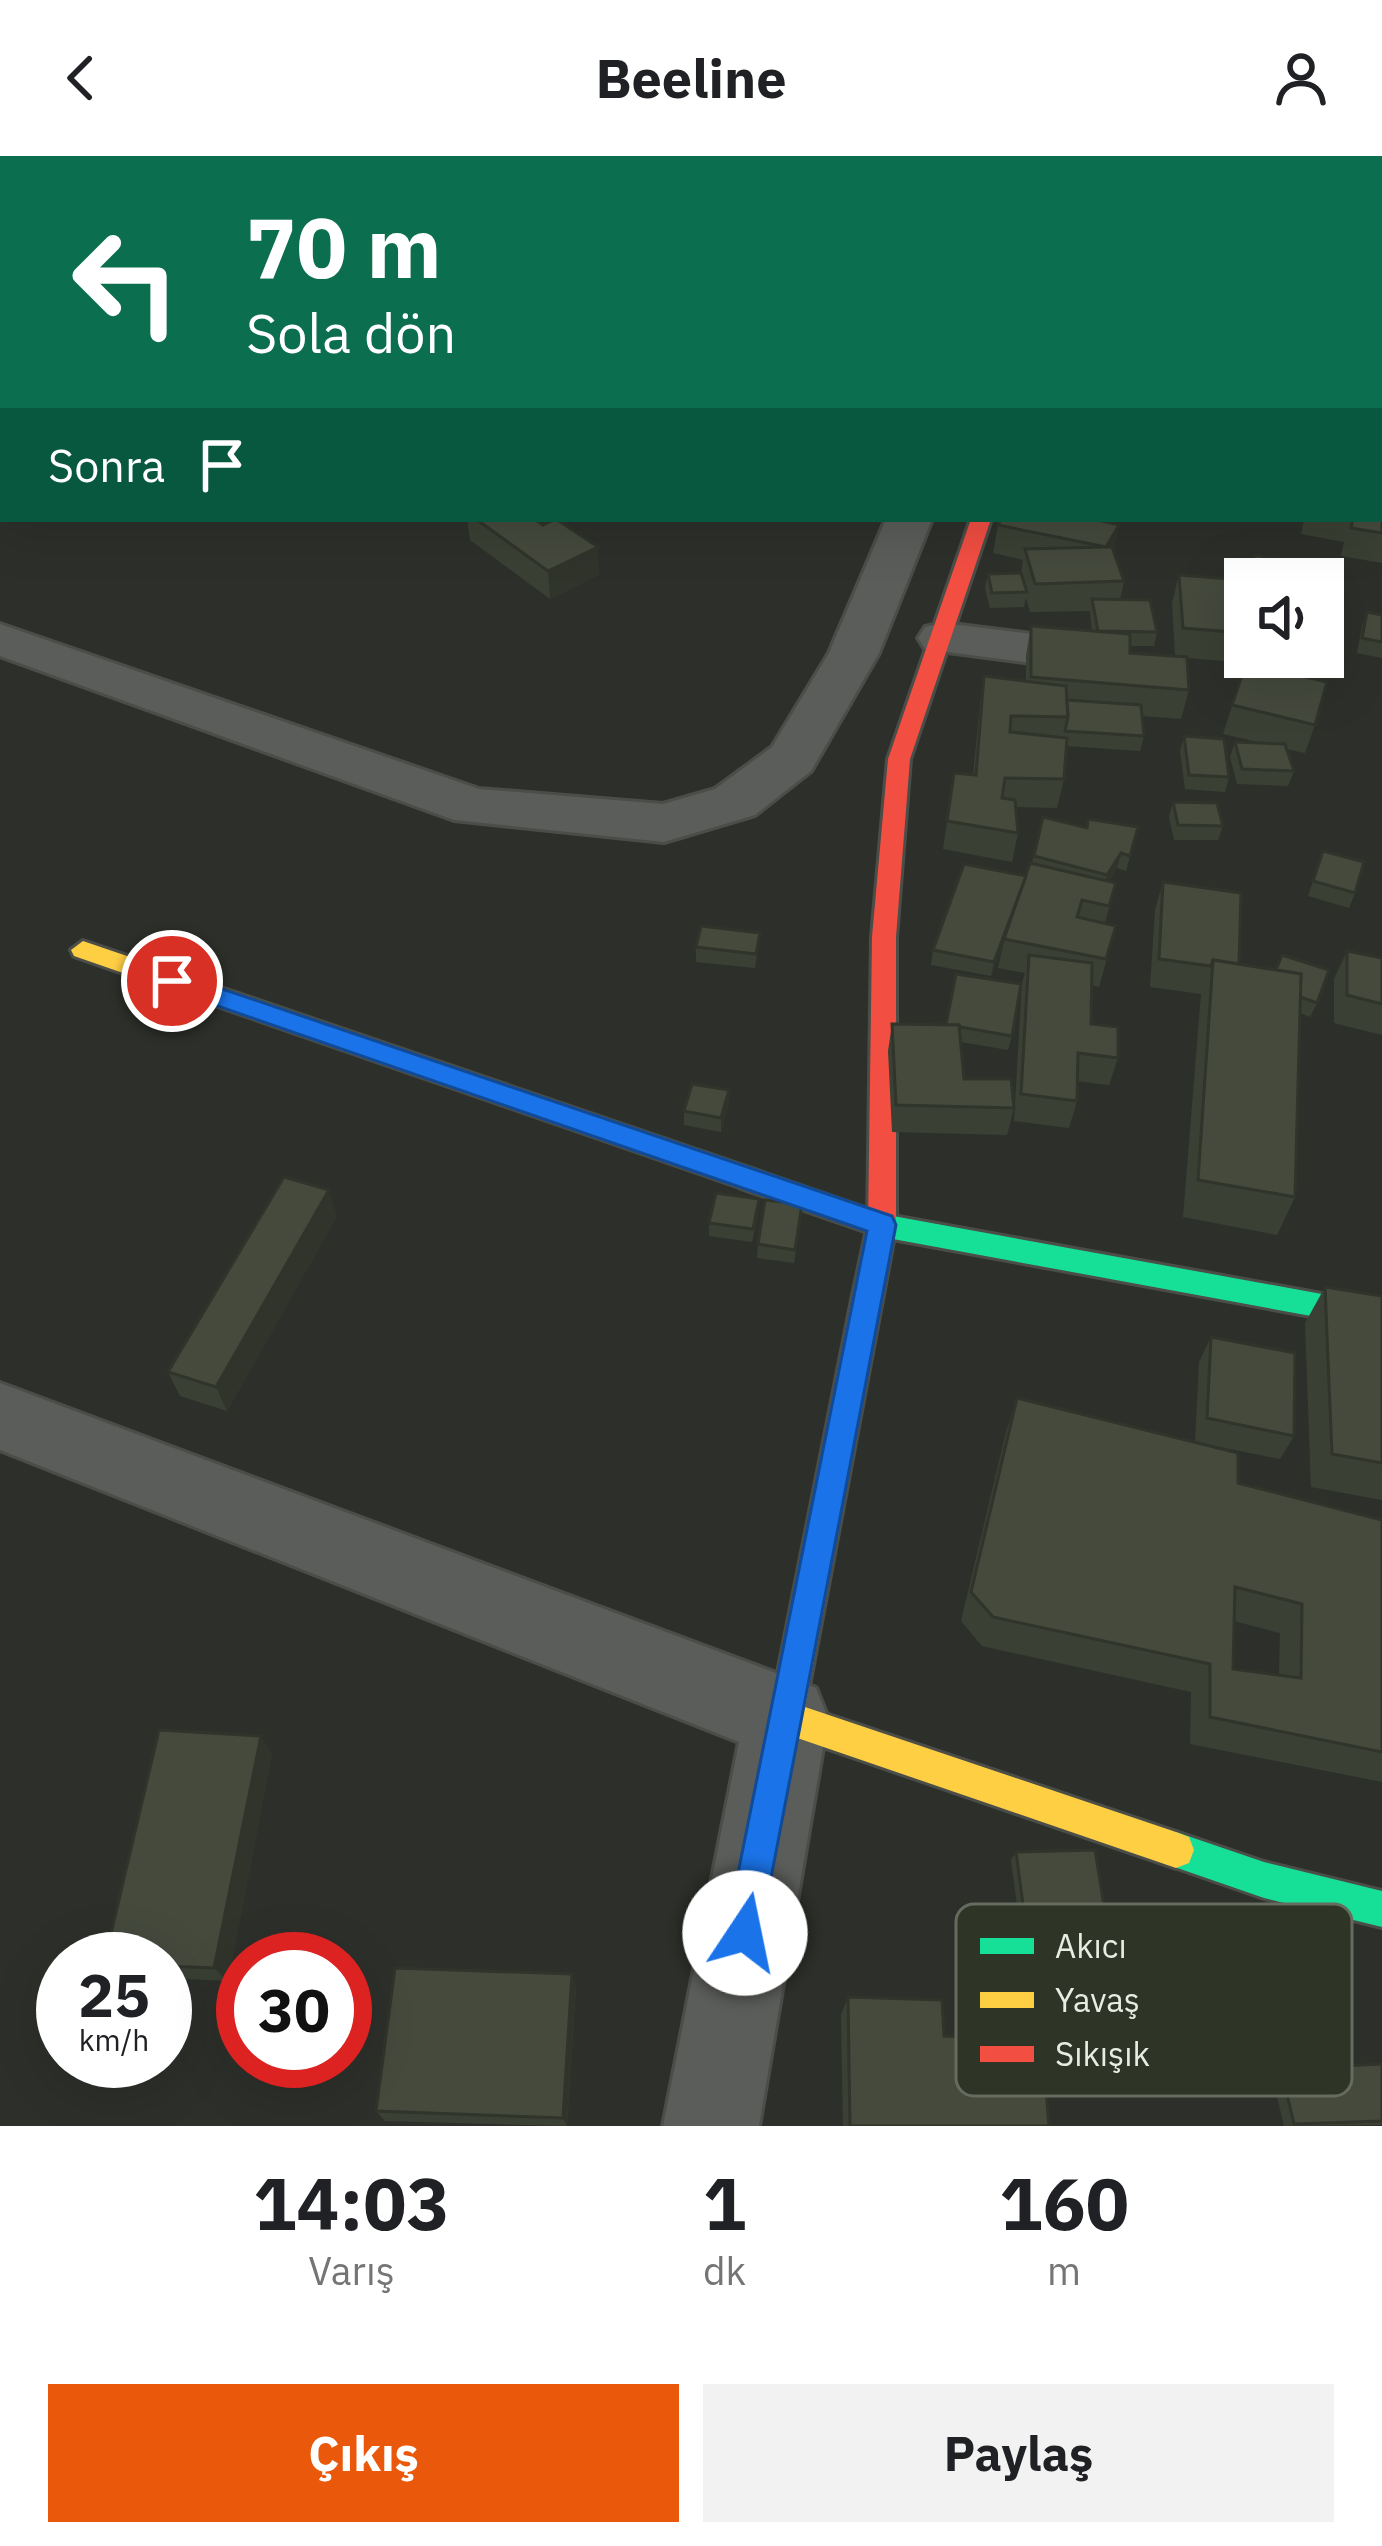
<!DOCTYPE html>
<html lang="tr">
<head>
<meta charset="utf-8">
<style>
  body { margin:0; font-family:"IBM Plex Sans",sans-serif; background:#f2f2f2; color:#202124; height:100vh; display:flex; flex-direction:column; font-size:45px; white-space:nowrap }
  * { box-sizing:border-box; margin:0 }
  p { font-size:39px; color:#757577 }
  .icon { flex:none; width:66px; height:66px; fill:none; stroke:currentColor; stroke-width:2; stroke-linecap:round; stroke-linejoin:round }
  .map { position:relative; height:1970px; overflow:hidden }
  .panel { display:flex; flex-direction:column; background:#fff; flex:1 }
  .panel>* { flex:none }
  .hud { position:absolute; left:0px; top:0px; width:1383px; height:366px; box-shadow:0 12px 48px #0002; background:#0b6e4f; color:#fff; overflow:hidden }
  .fabs { position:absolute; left:1224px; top:402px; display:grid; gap:24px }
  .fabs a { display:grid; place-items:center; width:120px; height:120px; border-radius:0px; background:#fff; box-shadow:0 12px 48px #0002; font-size:60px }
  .speed { position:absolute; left:36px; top:1776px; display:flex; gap:24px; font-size:60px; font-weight:700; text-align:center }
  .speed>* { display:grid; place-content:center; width:156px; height:156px; border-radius:50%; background:#fff; box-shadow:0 12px 48px #0002; line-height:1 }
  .speed small { font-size:30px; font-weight:400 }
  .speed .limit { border:18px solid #d22; background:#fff; color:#111 }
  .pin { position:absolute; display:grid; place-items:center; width:102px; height:102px; color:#fff; margin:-51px; border:6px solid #fff; border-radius:50%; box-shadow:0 3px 12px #0007 }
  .me { position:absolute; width:132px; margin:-66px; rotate:11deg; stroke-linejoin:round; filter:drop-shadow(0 0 9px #0008) }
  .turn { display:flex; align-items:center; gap:42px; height:252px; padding:0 48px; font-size:54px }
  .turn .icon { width:156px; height:156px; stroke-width:2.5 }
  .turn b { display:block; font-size:84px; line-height:102px }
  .then { display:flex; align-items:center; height:114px; padding:0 48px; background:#0003; gap:24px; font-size:45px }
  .eta { display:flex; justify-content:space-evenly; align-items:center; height:204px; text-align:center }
  .eta b { font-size:72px; font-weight:700; line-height:84px }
  .button { display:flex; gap:24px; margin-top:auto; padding:24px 48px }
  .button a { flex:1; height:138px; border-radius:0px; background:#ea580c; color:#fff; font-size:48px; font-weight:700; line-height:138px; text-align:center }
  .button a+a { background:#f2f2f2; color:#202124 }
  header { display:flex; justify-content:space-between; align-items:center; height:156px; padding:0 48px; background:#fff; font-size:54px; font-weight:700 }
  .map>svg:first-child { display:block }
</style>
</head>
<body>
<header><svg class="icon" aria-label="back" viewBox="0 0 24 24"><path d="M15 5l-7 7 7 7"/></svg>Beeline<svg class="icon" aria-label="person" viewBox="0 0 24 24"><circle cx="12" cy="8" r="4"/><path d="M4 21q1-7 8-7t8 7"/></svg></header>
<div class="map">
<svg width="1382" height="1970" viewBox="0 0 1382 1970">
  <rect width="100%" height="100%" fill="#2d302a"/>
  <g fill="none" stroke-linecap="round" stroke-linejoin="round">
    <!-- street casing -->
    <g stroke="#4b4d48" stroke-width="6">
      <g id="street">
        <polygon points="191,0 229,0 231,3 194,3"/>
        <polygon points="481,0 520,0 479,3"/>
        <polygon points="1070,0 1110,0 1068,3"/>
        <polygon points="1306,0 1342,0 1304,3"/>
        <polygon points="886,363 932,363 879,497 811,615 755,659 664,686 454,664 0,500 0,468 479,633 663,648 715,633 772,591 829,497"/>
        <polygon points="943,467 1106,487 1124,491 1131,502 1124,513 1106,517 925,493 918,482 925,471"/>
        <polygon points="0,1227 816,1532 828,1562 759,1970 663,1970 739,1586 0,1294"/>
      </g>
    </g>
    <!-- fast casing -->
    <g stroke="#4b4d48" stroke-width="6">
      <g id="fast">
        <polygon points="751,1013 882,1058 1382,1149 1382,1173 882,1081 741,1032 737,1024 741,1016"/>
        <polygon points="1176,1676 1264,1706 1382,1735 1382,1771 1264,1742 1163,1707 1158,1694 1163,1681"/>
      </g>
    </g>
    <!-- slow casing -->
    <g stroke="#4b4d48" stroke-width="6">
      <g id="slow">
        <polygon points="83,785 761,1016 765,1024 761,1032 751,1035 74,800 71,794"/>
        <polygon points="867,1132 877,1135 882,1144 805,1551 1176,1676 1189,1681 1194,1694 1189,1707 1176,1712 774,1574 769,1562 852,1144 857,1135"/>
      </g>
    </g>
    <!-- jam casing -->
    <g stroke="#4b4d48" stroke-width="6">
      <polygon id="jam" points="971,363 991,363 910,603 896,781 896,1069 882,1144 877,1153 867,1156 857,1153 852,1144 868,1069 872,781 888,603"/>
    </g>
    <!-- street -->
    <use href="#street" fill="#5b5d5a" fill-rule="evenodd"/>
    <!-- fast -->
    <use href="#fast" fill="#16e098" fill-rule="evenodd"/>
    <!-- slow -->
    <use href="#slow" fill="#ffcf43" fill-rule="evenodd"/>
    <!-- jam -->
    <use href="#jam" fill="#f24e42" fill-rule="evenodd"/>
  </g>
  <!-- wall -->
  <g fill="#3b4034" fill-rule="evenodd">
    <rect x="842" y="0" width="78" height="3"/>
    <polygon points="1380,38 1382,38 1382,84 1380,83"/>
    <polygon points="1382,310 1382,407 1341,400 1344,386 1301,378 1304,363 1380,363"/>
    <polygon points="467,363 534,363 599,419 550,443 470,384"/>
    <polygon points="998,369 1119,369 1113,395 1124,425 1120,444 1157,476 1154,490 1130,490 1130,497 1175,500 1172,447 1179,419 1245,424 1245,501 1250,501 1248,507 1187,502 1189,534 1181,563 1142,560 1144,580 1140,595 1066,590 1064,623 1057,652 1016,651 1018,677 1012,706 943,693 954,617 973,619 980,548 984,520 1026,525 1026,499 1031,470 1092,475 1090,455 1030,456 1026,442 1024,451 990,452 985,432 988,418 1021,417 1023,404 993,397"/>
    <polygon points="1367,456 1382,459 1382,502 1357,497 1362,470"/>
    <polygon points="1246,507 1315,569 1305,597 1286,593 1294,615 1288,630 1237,628 1230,601 1235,586 1262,587 1223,578"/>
    <polygon points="1184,580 1229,621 1225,636 1185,633 1180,595"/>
    <polygon points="1173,646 1223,670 1218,684 1174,684 1169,661"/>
    <polygon points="1043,661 1086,671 1088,663 1138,671 1126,715 1117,712 1109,725 1116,727 1105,767 1116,770 1099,831 1092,829 1091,868 1118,902 1109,929 1077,925 1077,945 1069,972 1014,965 1022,827 1025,817 998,812 1003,789 991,820 931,809 933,794 1026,720 1032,707"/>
    <polygon points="1323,695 1355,737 1349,752 1308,740"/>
    <polygon points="1163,726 1239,808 1317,847 1310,861 1300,857 1295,1041 1277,1079 1183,1061 1201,838 1150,831 1155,754"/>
    <polygon points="760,777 755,812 696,806 696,791"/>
    <polygon points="1347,795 1382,802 1382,879 1334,867 1334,823"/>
    <polygon points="892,868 946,869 1012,880 1008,894 961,886 964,923 1014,952 1007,979 892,976 888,895"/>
    <polygon points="729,948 721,976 684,969 684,955"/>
    <polygon points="758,1057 752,1086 709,1080 709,1067"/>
    <polygon points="337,1060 227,1255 180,1240 168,1216"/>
    <polygon points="801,1062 794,1107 757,1102 758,1088"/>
    <polygon points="1325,1131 1382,1140 1382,1344 1311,1331 1305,1167"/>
    <polygon points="1211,1181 1294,1280 1280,1303 1195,1286 1199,1206"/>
    <path d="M1017,1242L1238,1327L1382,1364V1626L1190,1588L1191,1536L982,1490L961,1465L1006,1276ZM1234,1465L1280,1477L1279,1519L1233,1513Z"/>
    <polygon points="272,1598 228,1825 165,1822 165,1803"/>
    <polygon points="1016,1696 1106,1762 1100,1770 1020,1771 1011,1704"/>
    <polygon points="576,1831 567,1970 385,1965 376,1955"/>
    <polygon points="848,1841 944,1880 1049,1970 843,1970 841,1859"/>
    <polygon points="1382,1908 1382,1969 1284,1970 1272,1919 1281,1913"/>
  </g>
  <!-- shaded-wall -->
  <g fill="#30342b">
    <polygon points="898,0 920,0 920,3 894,3"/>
    <polygon points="1119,369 1113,397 1106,391"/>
    <polygon points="598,391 599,419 550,443 548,415"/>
    <polygon points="1121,697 1117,712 1103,734 1107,719"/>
    <polygon points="1024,735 991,820 994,806"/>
    <polygon points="729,934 729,948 721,976 721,962"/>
    <polygon points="329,1034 337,1060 227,1255 216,1231"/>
    <polygon points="261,1580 272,1598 228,1825 214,1812"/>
    <polygon points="572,1818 576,1831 567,1970 563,1962"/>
  </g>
  <!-- building -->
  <g fill="#454a3d" stroke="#30342b" stroke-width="3" fill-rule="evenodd">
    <polygon points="1380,223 1382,224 1382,248 1380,248"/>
    <polygon points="1380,313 1382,313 1382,377 1351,372 1353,363 1380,363"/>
    <polygon points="476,363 534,363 543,369 556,363 598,391 548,415"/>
    <polygon points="1001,363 1093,363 1119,369 1106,391 1112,391 1124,425 1035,428 1025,393 1106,391 998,369"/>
    <polygon points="1256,399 1334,416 1326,442 1323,441 1323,423 1248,423"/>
    <polygon points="1021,417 1027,436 992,437 988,418"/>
    <polygon points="1179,419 1245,424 1245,477 1183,472"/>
    <polygon points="1092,443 1150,444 1157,476 1098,475"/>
    <polygon points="1367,456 1382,459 1382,486 1362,482"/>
    <polygon points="1031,470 1130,478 1130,497 1187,501 1189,534 1031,521"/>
    <polygon points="1246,507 1327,526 1315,569 1232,549"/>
    <polygon points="984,520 1066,530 1068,561 1011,560 1010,576 1067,582 1064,623 1005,622 1002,642 1015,644 1018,677 947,665 954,617 976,619"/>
    <polygon points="1067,544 1141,549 1144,580 1065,575 1068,561"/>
    <polygon points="1184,580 1224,583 1229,621 1189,619"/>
    <polygon points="1235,586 1285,588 1294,615 1242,613"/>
    <polygon points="1173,646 1217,647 1223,670 1178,669"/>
    <polygon points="1043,661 1087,672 1088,663 1138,671 1130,700 1121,697 1107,719 1034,700"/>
    <polygon points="1323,695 1364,706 1355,737 1313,725"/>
    <polygon points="1030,707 1116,727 1109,750 1082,744 1077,761 1116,770 1106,803 1004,783"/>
    <polygon points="964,708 1026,720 994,806 933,794"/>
    <polygon points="1163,726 1241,737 1239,808 1213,804 1211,810 1159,803"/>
    <polygon points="701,770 760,777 756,798 696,791"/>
    <polygon points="1347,795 1382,802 1382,848 1347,839"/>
    <polygon points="1029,799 1092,807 1091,868 1118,871 1118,902 1078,897 1077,945 1021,938"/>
    <polygon points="1282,799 1329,814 1317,847 1300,841 1301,818 1276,814"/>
    <polygon points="1213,804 1301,818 1295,1041 1198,1024"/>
    <polygon points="956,818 1021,828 1012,880 960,871 959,869 946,869"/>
    <polygon points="892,868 959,869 964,923 1011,923 1014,952 896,949"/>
    <polygon points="692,928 729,934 721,962 684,955"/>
    <polygon points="284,1021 329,1034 216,1231 168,1216"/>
    <polygon points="716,1037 759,1043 753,1073 709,1067"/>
    <polygon points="765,1044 802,1048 795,1094 758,1088"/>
    <polygon points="1325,1131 1382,1140 1382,1307 1332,1298"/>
    <polygon points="1211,1181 1295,1197 1294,1280 1207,1262"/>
    <path d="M1017,1242L1238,1297V1327L1382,1364V1596L1210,1561V1508L993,1461L971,1436ZM1235,1431L1302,1448L1301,1522L1233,1513Z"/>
    <polygon points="159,1574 261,1580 214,1812 165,1810 165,1803 105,1803"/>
    <polygon points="1095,1694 1106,1762 1025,1764 1016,1696"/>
    <polygon points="395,1812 572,1818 563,1962 376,1955"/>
    <polygon points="848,1841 942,1844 944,1880 1042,1883 1049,1970 850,1970"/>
    <polygon points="1382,1908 1382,1965 1294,1968 1281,1913"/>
  </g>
  <!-- route -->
  <polygon fill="#1a73e8" stroke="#114b97" stroke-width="3" points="172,816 892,1060 896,1069 758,1790 745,1795 732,1790 726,1777 867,1075 163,831 159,825"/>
  <!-- legend -->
  <rect x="956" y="1748" width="396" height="192" rx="18" fill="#2e3426" stroke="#666b5f" stroke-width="3"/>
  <rect x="980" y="1782" width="54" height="16" fill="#16e098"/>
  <rect x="980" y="1836" width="54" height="16" fill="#ffcf43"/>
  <rect x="980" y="1890" width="54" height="16" fill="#f24e42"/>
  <g font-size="33" fill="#e8ece3">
    <text x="1055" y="1802">Akıcı</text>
    <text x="1055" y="1856">Yavaş</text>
    <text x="1055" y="1910">Sıkışık</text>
  </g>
</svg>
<div class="fabs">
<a><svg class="icon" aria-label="sound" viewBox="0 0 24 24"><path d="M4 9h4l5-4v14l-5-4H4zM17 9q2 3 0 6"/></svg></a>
</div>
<div class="speed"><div>25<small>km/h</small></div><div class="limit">30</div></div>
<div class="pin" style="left:172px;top:825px;background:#d93025"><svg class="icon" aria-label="arrive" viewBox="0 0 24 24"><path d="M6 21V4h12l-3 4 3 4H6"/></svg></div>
<svg class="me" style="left:745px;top:1777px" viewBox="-20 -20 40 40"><circle r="19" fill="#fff"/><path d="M0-13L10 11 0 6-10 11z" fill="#1a73e8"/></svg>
<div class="hud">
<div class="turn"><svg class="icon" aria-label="left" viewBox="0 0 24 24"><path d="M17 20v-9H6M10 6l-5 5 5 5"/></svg><div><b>70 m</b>Sola dön</div></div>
<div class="then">Sonra<svg class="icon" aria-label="arrive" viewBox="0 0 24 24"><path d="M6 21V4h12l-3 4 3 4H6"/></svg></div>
</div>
</div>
<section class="panel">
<div class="eta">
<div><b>14:03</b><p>Varış</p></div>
<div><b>1</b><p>dk</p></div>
<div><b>160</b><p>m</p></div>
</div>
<div class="button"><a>Çıkış</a><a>Paylaş</a></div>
</section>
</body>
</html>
